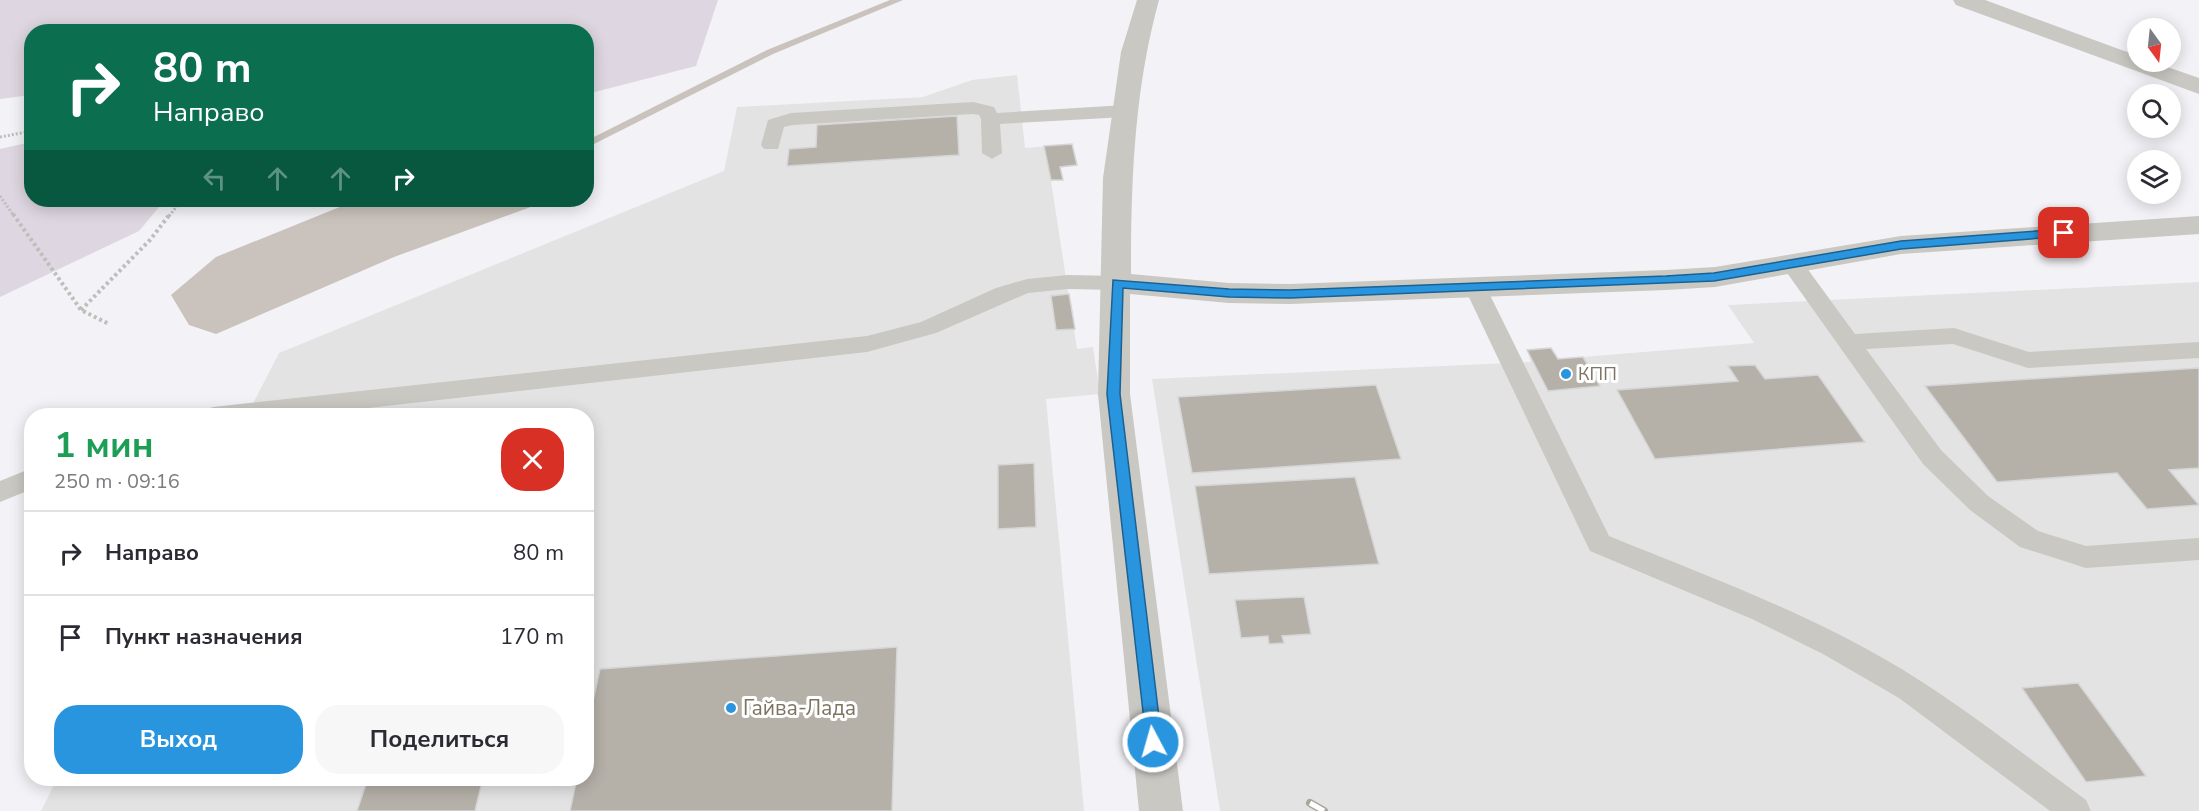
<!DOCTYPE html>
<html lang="ru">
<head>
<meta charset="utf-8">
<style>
  body { margin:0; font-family:"Nunito Sans",sans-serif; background:#f7f7f7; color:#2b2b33; height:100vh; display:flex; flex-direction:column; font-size:22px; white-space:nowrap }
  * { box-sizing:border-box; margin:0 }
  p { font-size:20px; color:#7c7c81 }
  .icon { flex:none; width:33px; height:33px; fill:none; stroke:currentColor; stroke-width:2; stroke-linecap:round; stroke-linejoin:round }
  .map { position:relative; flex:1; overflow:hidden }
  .details { position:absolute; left:24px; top:408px; width:570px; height:378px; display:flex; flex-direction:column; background:#fff; border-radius:24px; box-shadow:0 3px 15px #0003 }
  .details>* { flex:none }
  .guide { position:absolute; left:24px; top:24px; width:570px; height:183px; border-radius:24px; box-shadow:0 3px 15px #0003; background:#0b6e4f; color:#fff; overflow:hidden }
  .needle { width:39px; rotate:165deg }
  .tools { position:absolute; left:2127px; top:18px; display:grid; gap:12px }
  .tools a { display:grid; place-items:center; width:54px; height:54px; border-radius:50%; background:#fff; box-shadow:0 3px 15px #0003; font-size:30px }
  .pin { position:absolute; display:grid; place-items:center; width:51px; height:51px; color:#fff; margin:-26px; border-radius:12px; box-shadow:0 3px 9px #0006 }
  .me { position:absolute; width:66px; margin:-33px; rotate:354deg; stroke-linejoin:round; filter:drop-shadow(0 0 4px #0008) }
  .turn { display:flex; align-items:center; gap:21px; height:126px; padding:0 30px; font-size:27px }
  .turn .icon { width:78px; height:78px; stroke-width:2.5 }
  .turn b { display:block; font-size:42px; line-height:51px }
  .lanes { display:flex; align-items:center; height:57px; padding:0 30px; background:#0003; justify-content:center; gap:30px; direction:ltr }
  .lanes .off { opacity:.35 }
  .round { display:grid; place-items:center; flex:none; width:63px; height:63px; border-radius:24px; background:#f7f7f7 }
  .overview { display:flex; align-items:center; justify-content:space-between; height:102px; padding:0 30px }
  h1 { font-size:36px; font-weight:700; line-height:45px; color:#1e9e55 }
  .button { display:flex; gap:12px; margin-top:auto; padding:12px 30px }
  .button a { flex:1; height:69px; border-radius:24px; background:#2995df; color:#fff; font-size:24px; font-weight:700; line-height:69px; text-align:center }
  .button a+a { background:#f7f7f7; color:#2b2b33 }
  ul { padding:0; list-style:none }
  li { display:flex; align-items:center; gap:18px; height:84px; padding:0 30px; border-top:2px solid #e1e1e2 }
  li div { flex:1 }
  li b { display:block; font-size:22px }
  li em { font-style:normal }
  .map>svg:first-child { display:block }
</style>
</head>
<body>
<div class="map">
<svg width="2199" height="811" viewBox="0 0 2199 811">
  <rect width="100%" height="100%" fill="#f3f2f6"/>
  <!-- built -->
  <g fill="#e4e3e3">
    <polygon points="1017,75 1025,148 1072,144 1077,165 1060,167 1063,180 1051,181 1077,349 1093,347 1100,394 1046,399 1084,811 41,811 57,779 586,778 586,416 247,415 279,353 724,171 737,107 923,97 972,80"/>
    <polygon points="2199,282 2199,811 1220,811 1152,379 1531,362 1527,350 1551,348 1558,359 1754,343 1728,305"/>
  </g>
  <!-- green -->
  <g fill="#ded6e0">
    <polygon points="0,0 718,0 696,66 587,94 586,32 32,32 31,95 0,99"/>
    <polygon points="31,142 32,200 165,200 139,231 0,297 0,149"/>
  </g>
  <!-- water -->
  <polygon fill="#cac2bc" points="357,200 550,200 394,257 216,334 189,325 171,295 216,257"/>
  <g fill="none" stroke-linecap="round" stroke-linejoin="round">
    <!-- stream -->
    <polygon fill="#cac2bc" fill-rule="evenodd" points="890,0 903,0 773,54 586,148 586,141 767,50"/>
  </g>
  <!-- building -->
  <g fill="#b5b0a8" stroke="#d5d5d7" stroke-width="1.5">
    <polygon points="957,116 959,155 787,166 789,149 816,147 817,125"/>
    <polygon points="1072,144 1077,165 1060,167 1063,180 1051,180 1044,146"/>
    <polygon points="1069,294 1075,329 1056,330 1051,296"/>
    <polygon points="1551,348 1558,359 1583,357 1600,386 1548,391 1527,350"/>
    <polygon points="1755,365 1765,379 1818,375 1865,442 1655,459 1617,390 1738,381 1728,366"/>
    <polygon points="2199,368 2199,468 2169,470 2199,505 2147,509 2117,473 1997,482 1925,386"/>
    <polygon points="1376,385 1401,459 1192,473 1178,397"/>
    <polygon points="1034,463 1036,527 998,529 998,465"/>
    <polygon points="1355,477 1379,564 1209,574 1195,486"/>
    <polygon points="1304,597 1311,634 1282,636 1284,643 1269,644 1268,636 1241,638 1235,600"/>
    <polygon points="897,647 892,811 570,811 577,778 586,778 586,733 600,669"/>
    <polygon points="2078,683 2146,776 2086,782 2022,688"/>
    <polygon points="368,778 483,778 475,811 357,811"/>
  </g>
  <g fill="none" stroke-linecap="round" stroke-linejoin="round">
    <!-- path-far1 -->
    <g stroke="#bfbebb" stroke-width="3" stroke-dasharray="2 2" stroke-linecap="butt">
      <polyline points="0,137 32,131"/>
      <polyline points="0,196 14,216"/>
      <polyline points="169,216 182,200"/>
    </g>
    <!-- path -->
    <g stroke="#bfbebb" stroke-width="4" stroke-dasharray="3 3" stroke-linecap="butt">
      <polyline points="13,214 81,310 109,324"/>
      <polyline points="81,310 150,240 170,214"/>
    </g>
    <!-- lane -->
    <g fill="#cac8c3" fill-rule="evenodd">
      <polygon points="973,102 994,107 997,113 1125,105 1134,111 1125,117 1000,124 1002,153 992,159 982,153 981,119 979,115 973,114 793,125 784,127 778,149 764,149 761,145 768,120 791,113"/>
      <polygon points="1793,258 1801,260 1855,334 1954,328 2029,352 2199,342 2199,358 2028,368 1953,344 1866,349 1941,450 1988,496 2038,531 2086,546 2199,538 2199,560 2086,568 2020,547 1970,510 1923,464 1785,270 1782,265 1785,260"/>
      <polygon points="1068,275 1117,276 1125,278 1128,283 1125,288 1117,290 1068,289 1028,293 936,333 867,352 297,416 201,416 204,410 213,407 867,336 921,322 996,288 1027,279"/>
      <path d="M1476,282L1484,284L1487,289L1609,536C1714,579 1823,618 1919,680C1977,717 2031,760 2086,800L2091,811H2050L1899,698L1823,654L1752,619L1590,551L1465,289L1468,284Z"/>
      <polygon points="32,468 32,489 0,502 0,481"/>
    </g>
    <!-- street -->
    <g fill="#cac8c3" fill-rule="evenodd">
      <path d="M1137,0H1159C1134,91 1131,181 1131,274L1229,283L1290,284L1666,270L1715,267L1901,236L2199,216V234L1901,254L1715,287L1666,290L1290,304L1229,303L1130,294V394L1183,811H1139L1098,394L1103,178L1121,52Z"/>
      <polygon points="1953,0 1985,0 2138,56 2138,62 2153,62 2199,78 2199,94 1956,5"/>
    </g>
    <!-- rail casing -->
    <g stroke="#aaa69e" stroke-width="8">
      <polyline id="rail" points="1310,803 1324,811"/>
    </g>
    <!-- rail -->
    <use href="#rail" stroke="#fff" stroke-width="5" stroke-dasharray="16" stroke-linecap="butt"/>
  </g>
  <!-- route -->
  <polygon fill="#2995df" stroke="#1b6191" stroke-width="1.5" points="2064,229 2069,233 2068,236 1901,249 1714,281 1290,298 1229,297 1123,288 1120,394 1162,742 1159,747 1153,749 1147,747 1107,394 1113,280 1229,289 1290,290 1666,276 1714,273 1901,241"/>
  <!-- markers -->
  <g fill="#2995df" stroke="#fff" stroke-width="2">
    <circle cx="1566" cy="374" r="6"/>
    <circle cx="731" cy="708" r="6"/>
  </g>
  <g text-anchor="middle" stroke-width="6" stroke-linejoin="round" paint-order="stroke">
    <!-- poi labels -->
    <g font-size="18" fill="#7d7361" stroke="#fff" text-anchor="start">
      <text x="1578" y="380">КПП</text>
    </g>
    <!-- near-poi labels -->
    <g font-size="21" fill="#7d7361" stroke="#fff" text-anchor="start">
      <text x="743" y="715">Гайва-Лада</text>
    </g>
  </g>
</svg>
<div class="tools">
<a><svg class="needle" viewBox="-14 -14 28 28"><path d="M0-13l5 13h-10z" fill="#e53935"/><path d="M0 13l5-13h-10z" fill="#7c7c81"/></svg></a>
<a><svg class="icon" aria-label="search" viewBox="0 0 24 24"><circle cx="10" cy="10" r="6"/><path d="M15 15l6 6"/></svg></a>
<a><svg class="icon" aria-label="layers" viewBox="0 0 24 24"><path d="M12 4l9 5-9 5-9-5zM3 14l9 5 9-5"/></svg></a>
</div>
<div class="pin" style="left:2064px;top:233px;background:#d93025"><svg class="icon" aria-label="arrive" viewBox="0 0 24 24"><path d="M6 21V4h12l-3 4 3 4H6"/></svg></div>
<svg class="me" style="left:1153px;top:742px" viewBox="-20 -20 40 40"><circle r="17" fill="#2995df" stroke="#fff" stroke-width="3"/><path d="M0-11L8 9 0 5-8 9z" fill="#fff"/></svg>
<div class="guide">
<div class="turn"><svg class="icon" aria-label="right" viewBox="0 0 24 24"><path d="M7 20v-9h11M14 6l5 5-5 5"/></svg><div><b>80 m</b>Направо</div></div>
<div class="lanes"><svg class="icon off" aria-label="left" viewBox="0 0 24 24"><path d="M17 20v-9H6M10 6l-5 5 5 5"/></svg><svg class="icon off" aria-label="ahead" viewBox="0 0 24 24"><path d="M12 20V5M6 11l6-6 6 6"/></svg><svg class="icon off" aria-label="ahead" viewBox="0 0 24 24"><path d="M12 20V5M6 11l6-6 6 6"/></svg><svg class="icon" aria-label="right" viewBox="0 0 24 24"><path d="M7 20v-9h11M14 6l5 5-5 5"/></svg></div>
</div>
<section class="details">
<div class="overview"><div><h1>1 мин</h1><p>250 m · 09:16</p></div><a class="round" style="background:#d93025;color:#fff"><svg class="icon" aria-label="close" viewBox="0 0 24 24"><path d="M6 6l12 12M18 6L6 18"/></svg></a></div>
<ul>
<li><svg class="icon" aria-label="right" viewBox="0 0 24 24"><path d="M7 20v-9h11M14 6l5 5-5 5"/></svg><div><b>Направо</b></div><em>80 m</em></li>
<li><svg class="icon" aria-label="arrive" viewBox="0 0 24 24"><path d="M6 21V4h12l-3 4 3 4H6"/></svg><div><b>Пункт назначения</b></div><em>170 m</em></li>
</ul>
<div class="button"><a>Выход</a><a>Поделиться</a></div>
</section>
</div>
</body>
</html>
